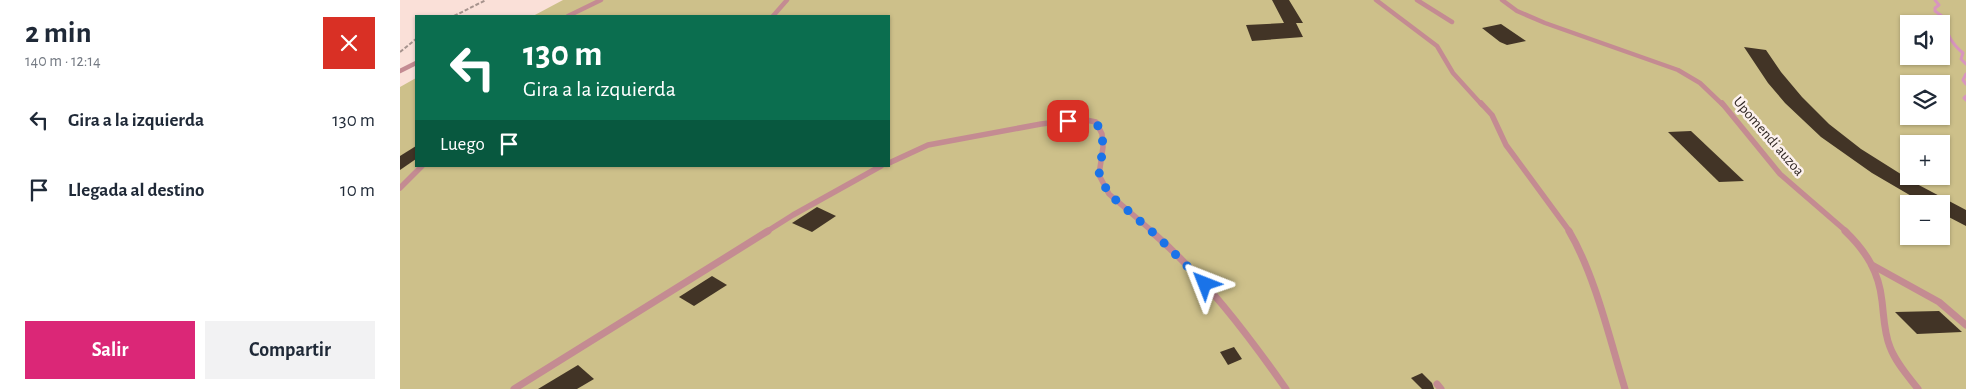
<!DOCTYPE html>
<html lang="es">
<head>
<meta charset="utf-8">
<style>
  body { margin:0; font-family:"Alegreya Sans",sans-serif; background:#f2f2f3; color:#1f2937; height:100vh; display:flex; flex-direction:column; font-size:19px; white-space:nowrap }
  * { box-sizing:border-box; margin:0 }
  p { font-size:16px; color:#747a83 }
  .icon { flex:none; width:28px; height:28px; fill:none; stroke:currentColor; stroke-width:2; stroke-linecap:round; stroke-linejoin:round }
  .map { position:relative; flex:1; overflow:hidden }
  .side { display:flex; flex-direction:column; background:#fff; width:400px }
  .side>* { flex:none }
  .top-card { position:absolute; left:15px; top:15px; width:475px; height:152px; border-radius:0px; box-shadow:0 1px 4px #0004; background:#0b6e4f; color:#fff; overflow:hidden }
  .controls { position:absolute; left:1500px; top:15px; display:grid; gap:10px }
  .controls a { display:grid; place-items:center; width:50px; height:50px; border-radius:0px; background:#fff; box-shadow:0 1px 4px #0004; font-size:25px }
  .pin { position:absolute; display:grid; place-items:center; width:42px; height:42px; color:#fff; margin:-21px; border-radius:10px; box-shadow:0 2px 8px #0006 }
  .me { position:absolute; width:55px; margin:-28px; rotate:315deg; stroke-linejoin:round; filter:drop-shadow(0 0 4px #0008) }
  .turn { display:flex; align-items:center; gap:18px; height:105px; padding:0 25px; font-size:22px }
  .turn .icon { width:65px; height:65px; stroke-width:2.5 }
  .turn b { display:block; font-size:35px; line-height:42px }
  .then { display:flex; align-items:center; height:48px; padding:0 25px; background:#0003; gap:10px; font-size:19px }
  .round { display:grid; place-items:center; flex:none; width:52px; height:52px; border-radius:0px; background:#f2f2f3 }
  .headline { display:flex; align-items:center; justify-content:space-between; height:85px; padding:0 25px }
  h1 { font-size:30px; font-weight:700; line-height:38px }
  .primary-button { display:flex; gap:10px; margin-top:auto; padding:10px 25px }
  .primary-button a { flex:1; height:58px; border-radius:0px; background:#db2777; color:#fff; font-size:20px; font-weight:700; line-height:58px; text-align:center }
  .primary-button a+a { background:#f2f2f3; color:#1f2937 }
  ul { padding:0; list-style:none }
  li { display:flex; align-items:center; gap:15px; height:70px; padding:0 25px }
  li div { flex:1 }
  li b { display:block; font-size:19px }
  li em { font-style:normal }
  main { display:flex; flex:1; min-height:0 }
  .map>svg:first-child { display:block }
</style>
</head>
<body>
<main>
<section class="side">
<div class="headline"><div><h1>2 min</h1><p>140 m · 12:14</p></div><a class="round" style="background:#d93025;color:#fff"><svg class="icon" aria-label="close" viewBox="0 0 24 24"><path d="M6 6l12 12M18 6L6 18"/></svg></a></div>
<ul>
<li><svg class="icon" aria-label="left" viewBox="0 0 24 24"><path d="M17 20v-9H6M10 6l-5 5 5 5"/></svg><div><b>Gira a la izquierda</b></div><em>130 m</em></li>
<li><svg class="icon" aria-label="arrive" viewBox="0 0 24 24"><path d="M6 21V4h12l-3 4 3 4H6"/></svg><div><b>Llegada al destino</b></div><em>10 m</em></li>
</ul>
<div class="primary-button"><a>Salir</a><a>Compartir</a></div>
</section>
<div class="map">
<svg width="1566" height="389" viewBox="0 0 1566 389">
  <rect width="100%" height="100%" fill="#fae0d8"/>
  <!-- green -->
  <path fill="#cdc08a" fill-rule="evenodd" d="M163,0H1566V389H0V87L16,78V166H489V16H133ZM1509,24H1541V56H1509ZM1509,84H1541V116H1509ZM1509,144H1541V176H1509ZM1509,204H1541V236H1509Z"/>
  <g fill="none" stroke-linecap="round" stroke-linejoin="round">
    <!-- stream -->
    <g stroke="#d895be" stroke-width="3">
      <path d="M1535,0L1539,5L1535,8V11L1546,19C1545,34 1552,44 1563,53L1561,59L1566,64"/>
      <polyline points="1566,74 1563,80 1566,84"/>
      <polyline points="1566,96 1564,98 1566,100"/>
    </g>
  </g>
  <!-- building -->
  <g fill="#423426">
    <polygon points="872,0 889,0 903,23 896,23 903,37 852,41 846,25 884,23"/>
    <polygon points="1101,24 1126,41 1107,45 1100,42 1082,28"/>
    <polygon points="1344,47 1366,50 1381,72 1402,97 1429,124 1461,149 1515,183 1566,210 1566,226 1541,213 1541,204 1525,204 1472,173 1421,137 1385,103 1368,83"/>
    <polygon points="1291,131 1344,181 1319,182 1268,132"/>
    <polygon points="16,146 16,159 0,170 0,156"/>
    <polygon points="417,207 436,216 412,232 392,223"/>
    <polygon points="312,276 327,285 294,306 279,297"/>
    <polygon points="1539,311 1562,332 1517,334 1495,312"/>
    <polygon points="834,347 842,359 828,365 820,352"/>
    <polygon points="178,365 194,379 177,389 138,389"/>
    <polygon points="1022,373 1032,383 1034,389 1022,389 1011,378"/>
  </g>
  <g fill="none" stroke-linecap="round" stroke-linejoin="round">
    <!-- path -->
    <g stroke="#a6938d" stroke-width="2" stroke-dasharray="4 2" stroke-linecap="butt">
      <polyline points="54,16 86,0"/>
      <polyline points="0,52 16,39"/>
    </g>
    <!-- service-far2 -->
    <g stroke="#c48b92" stroke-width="4.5">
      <polyline points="976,0 1037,46 1053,73 1082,105"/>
      <polyline points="1017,0 1052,22"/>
      <polyline points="1102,0 1117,11 1145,23 1278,70 1300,83 1323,105"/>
      <polyline points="168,16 201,0"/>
      <polyline points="373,16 387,0"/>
      <polyline points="0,71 16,63"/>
    </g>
    <!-- service-far1 -->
    <g stroke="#c48b92" stroke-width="5.5">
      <polyline points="1081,103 1092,115 1106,145 1170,232"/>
      <polyline points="1322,103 1380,174 1447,232"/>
      <polyline points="489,163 528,145 641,124 681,119 696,122 702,134 703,147 699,175 709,194 753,232"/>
      <polyline points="0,188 22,166"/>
      <polyline points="366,232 393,215 481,166"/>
    </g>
    <!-- service -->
    <g stroke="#c48b92" stroke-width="7">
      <path d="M751,231C804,277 846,332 886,389"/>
      <path d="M1169,231C1195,275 1210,340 1225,389"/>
      <path d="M1445,231C1466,251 1479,272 1482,301C1484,317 1484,333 1490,347C1496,363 1508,376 1518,389"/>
      <polyline points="1472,265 1539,302 1566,325"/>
      <polyline points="1037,384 1041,389"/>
      <polyline points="114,389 368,231"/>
    </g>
  </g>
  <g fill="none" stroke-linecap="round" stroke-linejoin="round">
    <!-- route -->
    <polyline stroke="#1a73e8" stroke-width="9" stroke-dasharray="0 16.2" points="668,121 681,120 696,122 702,134 703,147 699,175 709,194 757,236 805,284"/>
  </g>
  <g text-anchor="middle" stroke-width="5" stroke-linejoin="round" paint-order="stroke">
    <!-- street labels -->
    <g font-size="15" fill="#312825" stroke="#fcf1ee">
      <text transform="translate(1369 136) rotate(49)" y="5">Upomendi auzoa</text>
    </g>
  </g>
</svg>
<div class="controls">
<a><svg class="icon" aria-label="sound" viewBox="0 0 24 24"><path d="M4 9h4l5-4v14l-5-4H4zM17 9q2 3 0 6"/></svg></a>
<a><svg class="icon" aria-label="layers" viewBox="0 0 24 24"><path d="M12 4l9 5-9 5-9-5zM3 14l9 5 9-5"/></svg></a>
<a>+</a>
<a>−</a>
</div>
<div class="pin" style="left:668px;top:121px;background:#d93025"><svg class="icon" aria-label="arrive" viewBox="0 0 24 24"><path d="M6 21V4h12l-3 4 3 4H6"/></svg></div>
<svg class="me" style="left:805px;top:284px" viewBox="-20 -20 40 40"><path d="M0-17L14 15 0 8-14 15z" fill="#1a73e8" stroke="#fff" stroke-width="4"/></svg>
<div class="top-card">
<div class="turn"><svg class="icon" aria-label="left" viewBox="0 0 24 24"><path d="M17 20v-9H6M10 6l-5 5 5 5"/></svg><div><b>130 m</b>Gira a la izquierda</div></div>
<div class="then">Luego<svg class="icon" aria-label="arrive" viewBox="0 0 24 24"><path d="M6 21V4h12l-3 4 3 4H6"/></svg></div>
</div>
</div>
</main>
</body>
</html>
